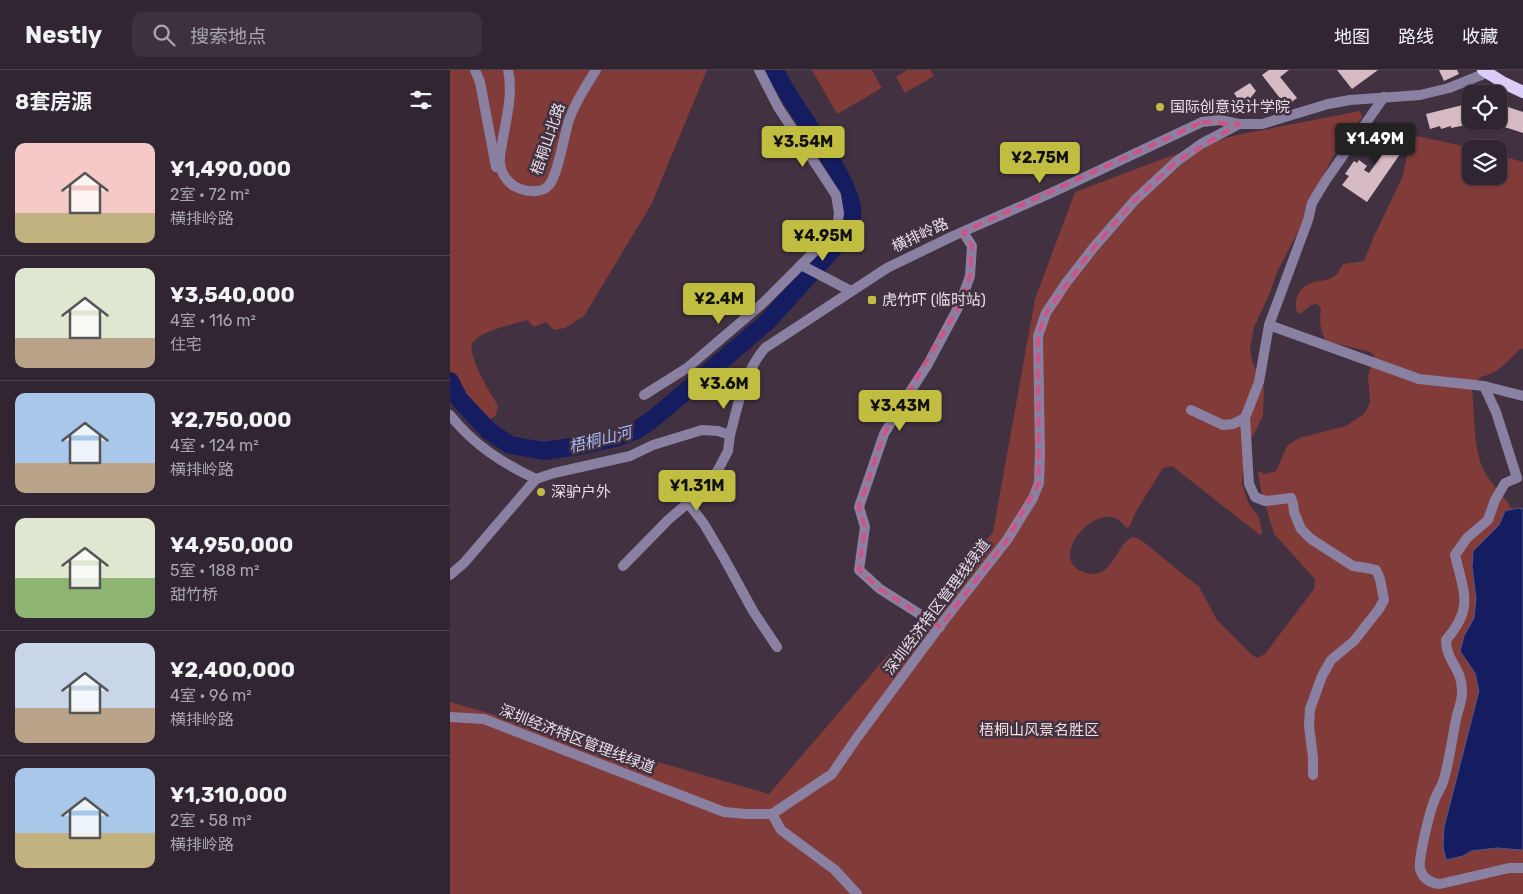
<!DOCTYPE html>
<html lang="zh">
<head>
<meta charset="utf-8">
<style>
  :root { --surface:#312531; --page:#3d313d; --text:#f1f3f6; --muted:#a8a5ab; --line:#4c424d; --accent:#c1bd40 }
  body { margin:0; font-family:Rubik,"Noto Sans SC",sans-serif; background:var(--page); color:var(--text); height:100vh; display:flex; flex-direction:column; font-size:19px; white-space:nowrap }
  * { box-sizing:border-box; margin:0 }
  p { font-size:16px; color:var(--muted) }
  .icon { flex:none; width:28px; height:28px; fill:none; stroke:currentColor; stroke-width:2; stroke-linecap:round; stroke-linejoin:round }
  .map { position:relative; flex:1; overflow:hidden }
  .details { display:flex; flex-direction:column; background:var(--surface); width:450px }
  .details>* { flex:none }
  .tools { position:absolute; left:1012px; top:15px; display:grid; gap:10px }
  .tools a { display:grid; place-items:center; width:45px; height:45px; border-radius:10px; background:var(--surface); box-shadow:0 1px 4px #0004,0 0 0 1px var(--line); font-size:25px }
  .price { position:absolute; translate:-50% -42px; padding:0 11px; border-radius:5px; background:var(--accent); color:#111; font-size:16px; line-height:32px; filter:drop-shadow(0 1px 2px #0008) }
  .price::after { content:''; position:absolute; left:50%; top:30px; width:15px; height:11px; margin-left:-8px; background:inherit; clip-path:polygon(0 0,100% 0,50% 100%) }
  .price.selected { background:#222; color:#fff }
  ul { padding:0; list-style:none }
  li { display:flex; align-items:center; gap:15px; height:125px; padding:0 15px }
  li+li { border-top:1px solid var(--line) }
  li span { display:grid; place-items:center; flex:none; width:140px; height:100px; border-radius:10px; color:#555 }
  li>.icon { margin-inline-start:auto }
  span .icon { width:60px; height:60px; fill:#fffc; stroke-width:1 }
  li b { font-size:21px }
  h2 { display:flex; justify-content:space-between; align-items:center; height:60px; padding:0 15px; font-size:21px }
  header { display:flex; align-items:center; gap:30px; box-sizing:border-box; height:70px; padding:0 25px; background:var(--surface); border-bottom:1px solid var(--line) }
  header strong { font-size:24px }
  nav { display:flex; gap:28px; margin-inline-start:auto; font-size:18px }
  .search { width:350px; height:45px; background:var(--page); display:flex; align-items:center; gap:12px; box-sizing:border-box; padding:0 18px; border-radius:10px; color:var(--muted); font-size:19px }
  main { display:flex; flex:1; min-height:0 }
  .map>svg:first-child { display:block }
  .green { fill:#813b39 }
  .water { fill:#151d60; stroke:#555889 }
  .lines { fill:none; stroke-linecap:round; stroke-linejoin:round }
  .river { stroke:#151d60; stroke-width:18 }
  .building { fill:#d7bbc4 }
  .minor { stroke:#8a80a2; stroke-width:10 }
  .major { stroke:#dacdf8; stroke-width:12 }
  .marked { fill:none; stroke:#ce5486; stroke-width:4; stroke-dasharray:10 6; stroke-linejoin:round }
  .poi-dot { fill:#c1bd40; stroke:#413141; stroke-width:2 }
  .labels { text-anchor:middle; stroke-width:5; stroke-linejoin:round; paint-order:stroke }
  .poi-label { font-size:15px; fill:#eae0e9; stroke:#413141; text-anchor:start }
  .street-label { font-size:15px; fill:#eae0e9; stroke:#413141 }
  .park-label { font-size:15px; fill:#f8dddb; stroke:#413141 }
  .water-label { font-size:16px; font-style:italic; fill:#a8bbf8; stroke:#413141 }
</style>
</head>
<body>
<header>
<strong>Nestly</strong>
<div class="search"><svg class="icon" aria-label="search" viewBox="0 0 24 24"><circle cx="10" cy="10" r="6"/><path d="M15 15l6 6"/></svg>搜索地点</div>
<nav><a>地图</a><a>路线</a><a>收藏</a></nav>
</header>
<main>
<section class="details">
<h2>8套房源<svg class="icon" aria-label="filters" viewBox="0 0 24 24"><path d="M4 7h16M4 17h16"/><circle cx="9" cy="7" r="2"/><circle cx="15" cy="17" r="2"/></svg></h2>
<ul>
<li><span style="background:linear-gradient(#f6c9c9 70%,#c2b280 0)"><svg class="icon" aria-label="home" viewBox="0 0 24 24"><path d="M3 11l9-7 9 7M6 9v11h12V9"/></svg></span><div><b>¥1,490,000</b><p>2室 · 72 m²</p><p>横排岭路</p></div></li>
<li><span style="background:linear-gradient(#dfe7d0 70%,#b9a48a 0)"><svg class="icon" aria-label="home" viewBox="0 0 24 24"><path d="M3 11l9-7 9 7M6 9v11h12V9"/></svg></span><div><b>¥3,540,000</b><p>4室 · 116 m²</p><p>住宅</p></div></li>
<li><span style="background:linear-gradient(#a9c7e8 70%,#b9a48a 0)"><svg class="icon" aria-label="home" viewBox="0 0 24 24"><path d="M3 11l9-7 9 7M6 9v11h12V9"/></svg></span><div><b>¥2,750,000</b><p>4室 · 124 m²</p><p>横排岭路</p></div></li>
<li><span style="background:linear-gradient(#dfe7d0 60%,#8fb573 0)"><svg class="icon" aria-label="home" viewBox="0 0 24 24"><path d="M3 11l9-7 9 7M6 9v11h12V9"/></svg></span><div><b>¥4,950,000</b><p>5室 · 188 m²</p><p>甜竹桥</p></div></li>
<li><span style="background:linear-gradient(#c9d6e8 65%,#b9a48a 0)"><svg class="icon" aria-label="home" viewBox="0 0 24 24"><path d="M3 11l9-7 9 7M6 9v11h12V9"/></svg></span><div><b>¥2,400,000</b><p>4室 · 96 m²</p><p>横排岭路</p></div></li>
<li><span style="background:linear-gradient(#a9c7e8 65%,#c2b280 0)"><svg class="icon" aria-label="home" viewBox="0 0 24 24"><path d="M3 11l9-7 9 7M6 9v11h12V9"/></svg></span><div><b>¥1,310,000</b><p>2室 · 58 m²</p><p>横排岭路</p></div></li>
</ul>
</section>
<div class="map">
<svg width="1073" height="824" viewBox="0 0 1073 824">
  <rect width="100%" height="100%" fill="#413141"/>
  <!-- green -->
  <g class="green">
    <path d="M 0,0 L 257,0 L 201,135 L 134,246 L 115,258 L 104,260 L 96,252 L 84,257 L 77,250 C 62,255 33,260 23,272 C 15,282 41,325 48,335 L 46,345 L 38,351 C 21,347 6,318 0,303 Z"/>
    <path d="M 362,0 L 422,0 L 432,18 L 387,44 Z"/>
    <path d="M 457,0 L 480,0 L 484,6 L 455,23 L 446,7 Z"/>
    <path d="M 910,41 L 912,47 L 883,87 L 855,140 L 851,156 L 827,202 L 819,225 L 804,257 L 800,279 L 802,291 L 814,318 L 813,346 L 794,383 L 792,414 L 799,434 L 809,447 L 812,462 L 810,465 L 722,396 L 713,398 L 685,443 L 680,456 L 676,458 C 673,454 670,450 665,448 C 640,438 598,490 634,502 C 639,504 643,505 649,503 C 665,497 668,473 683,467 L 691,470 L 749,517 L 767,550 L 801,584 L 807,588 L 815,584 L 864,519 L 865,509 L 824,464 L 810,416 L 808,401 L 815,404 L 826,401 L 837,376 L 849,368 L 896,356 L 914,344 L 920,333 L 918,306 L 924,285 L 920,282 L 876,271 C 870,261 869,250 871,238 L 867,234 L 861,235 L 850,244 L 847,242 C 844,232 847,220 857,215 C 866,209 878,213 887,204 C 889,201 891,197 893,194 L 914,191 L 924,166 L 952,108 L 959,77 L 967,66 L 1027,79 L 1021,79 L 1021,106 L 1049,106 L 1049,85 L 1073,92 L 1073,279 L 1070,279 C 1058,291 1048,304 1030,307 L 1022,320 C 1025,345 1023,371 1031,394 C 1037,411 1053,424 1062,439 L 1055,441 L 1049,455 L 1023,481 L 1022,497 L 1026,528 L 1024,548 L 1014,566 L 1010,581 L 1025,603 L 1029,621 L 994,757 L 1013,786 C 1029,775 1053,779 1072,780 L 1073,778 L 1073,824 L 0,824 L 0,632 L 319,724 L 543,462 L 585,229 L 625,122 L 718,87 L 782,66 Z"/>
  </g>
  <!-- water -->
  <path class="water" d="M 1068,438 L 1073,439 L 1073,778 L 1072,780 L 1047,778 L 1021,781 L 1013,786 L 996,790 L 993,777 L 994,757 L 1029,621 L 1025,603 L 1010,581 L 1014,566 L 1024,548 L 1026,528 L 1022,497 L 1023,481 L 1049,455 L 1055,441 Z"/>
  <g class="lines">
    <!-- river -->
    <path class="river" d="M 0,311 L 9,329 L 39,361 L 60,375 L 94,381 L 128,376 L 165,368 L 187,360 L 203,349 L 317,252 L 390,171 C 395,164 401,157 402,148 C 408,114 339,35 325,0"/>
  </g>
  <!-- building -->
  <g class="building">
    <path d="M 819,0 L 839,0 L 830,7 L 847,28 L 836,36 L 812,5 Z"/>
    <path d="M 887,0 L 928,0 L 902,19 Z"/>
    <path d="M 989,0 L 1007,0 L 1009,4 L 994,11 Z"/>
    <path d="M 800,13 L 806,21 L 793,37 L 784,23 Z"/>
    <path d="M 1021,33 L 1021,51 L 1027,51 L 1028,56 L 1017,58 L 1016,55 L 1001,58 L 1001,56 L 991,59 L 990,56 L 980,59 L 976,44 Z"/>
    <path d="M 1049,34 L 1073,42 L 1073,63 L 1039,52 L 1049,51 Z"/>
    <path d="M 930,58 L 940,65 L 937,70 L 940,73 L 947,63 L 959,71 L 917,132 L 892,115 L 899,106 L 895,104 L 904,91 L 907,93 L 909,90 L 917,96 L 914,100 L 919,103 L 935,81 L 930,78 L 925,84 L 916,78 L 919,75 L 916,73 L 925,60 L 927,62 Z"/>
  </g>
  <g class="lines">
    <!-- minor -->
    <g class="minor">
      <path d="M 25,0 L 30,12 L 46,97"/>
      <path d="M 58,0 C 63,22 57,46 53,68 C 52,76 49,85 50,94 C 51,102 56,111 64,116 C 73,121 91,125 99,115 C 108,105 114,65 119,50 C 125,32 136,16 146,0"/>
      <path d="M 351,195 L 401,221"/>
      <path d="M 819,255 L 969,309 L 1034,316 L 1073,326"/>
      <path d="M 1034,316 L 1046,342 L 1067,408 L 1055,413 L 1045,430 L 1038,450 L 1017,468 L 1005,485 C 1014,523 1024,538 996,570 C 996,592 1013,598 1012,623 C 1012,630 1009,638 1007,645 C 1002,667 1000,690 993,712 C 991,718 987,723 985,729 C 980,740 968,789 970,799 C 973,809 980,813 990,814 L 1059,798 L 1073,798"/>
      <path d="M 194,325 L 237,298 L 313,233 L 371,175 L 383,161 L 388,152 L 389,143 L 386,125 L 328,37 L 309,0"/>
      <path d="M 741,340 L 773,355 L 783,354 L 795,348"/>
      <path d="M 0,345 C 24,375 52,393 86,409 L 104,403 L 180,386 L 203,375 L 252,360 L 268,361 L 280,365 C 288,335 294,302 315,278 L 437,198 L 503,166 L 601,123 L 752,52 L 770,50 L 789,54 L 812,54 L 878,34 L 900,30 L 970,25 L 999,18 L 1036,3"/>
      <path d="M 238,433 L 254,454 L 274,488 L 303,541 L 327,577"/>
      <path d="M 173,496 L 218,450 L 253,420 L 268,400 L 278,381 L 280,365"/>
      <path d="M 0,505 L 14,493 L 86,409"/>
      <path d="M 490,557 L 430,519 L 409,500 L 415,457 L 409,437 L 434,364 L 454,331 L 478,294 L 510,234 L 520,206 L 522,176 L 513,162"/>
      <path d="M 0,647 L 34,649 L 274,742 L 296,744 L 322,744 L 382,704 L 406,669 L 492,553 L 557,470 L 583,428 L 589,413 L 590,383 L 588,266 L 596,243 L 616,213 L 644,177 L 685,130 L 727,91 L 751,74 L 789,54"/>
      <path d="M 863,705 L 863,688 L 859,656 L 860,639 L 872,606 L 881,590 L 904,571 L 929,539 L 934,530 L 930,509 L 926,500 L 917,498 L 903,496 L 861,469 L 851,459 L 844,442 L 843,433 L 841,428 L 815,431 L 805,427 L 799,414 L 795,348 L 809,312 L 819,255 L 858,150 L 862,133 L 876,110 L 934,27"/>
      <path d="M 322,744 L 331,760 L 385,800 L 407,824"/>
    </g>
    <!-- major -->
    <path class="major" d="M 1033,0 L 1054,13 L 1073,22"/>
  </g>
  <!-- marked area -->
  <path class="marked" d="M 752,52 L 789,54 L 727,91 L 685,130 L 644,177 L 596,243 L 588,266 L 589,413 L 557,470 L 490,557 L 430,519 L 409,500 L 415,457 L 409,437 L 434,364 L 510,234 L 520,206 L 522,176 L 513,162 Z"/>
  <!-- markers -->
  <g class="poi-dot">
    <circle cx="710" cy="37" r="5"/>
    <rect x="417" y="225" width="10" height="10" rx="2.5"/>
    <circle cx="91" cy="422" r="5"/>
  </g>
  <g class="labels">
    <!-- poi labels -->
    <g class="poi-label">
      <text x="720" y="42">国际创意设计学院</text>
      <text x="432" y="235">虎竹吓 (临时站)</text>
      <text x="101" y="427">深驴户外</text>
    </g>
    <!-- street labels -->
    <g class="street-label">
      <text transform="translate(98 69) rotate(-71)" y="5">梧桐山北路</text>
      <text transform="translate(470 165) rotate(-25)" y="5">横排岭路</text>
      <text transform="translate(487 537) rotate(-53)" y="5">深圳经济特区管理线绿道</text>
      <text transform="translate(127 669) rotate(21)" y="5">深圳经济特区管理线绿道</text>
    </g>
    <!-- park labels -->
    <g class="park-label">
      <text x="589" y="665">梧桐山风景名胜区</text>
    </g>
    <!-- water labels -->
    <g class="water-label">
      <text transform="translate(150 369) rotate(-14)" y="6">梧桐山河</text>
    </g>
  </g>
</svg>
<div class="tools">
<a><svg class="icon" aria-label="locate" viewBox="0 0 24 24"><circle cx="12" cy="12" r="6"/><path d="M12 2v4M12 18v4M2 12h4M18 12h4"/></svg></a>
<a><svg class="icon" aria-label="layers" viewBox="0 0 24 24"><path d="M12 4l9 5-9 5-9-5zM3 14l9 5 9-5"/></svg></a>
</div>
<b class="price selected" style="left:925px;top:95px">¥1.49M</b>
<b class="price" style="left:353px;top:98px">¥3.54M</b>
<b class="price" style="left:590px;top:114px">¥2.75M</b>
<b class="price" style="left:373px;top:192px">¥4.95M</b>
<b class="price" style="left:269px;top:255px">¥2.4M</b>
<b class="price" style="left:274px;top:340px">¥3.6M</b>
<b class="price" style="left:450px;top:362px">¥3.43M</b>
<b class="price" style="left:247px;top:442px">¥1.31M</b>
</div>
</main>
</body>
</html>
